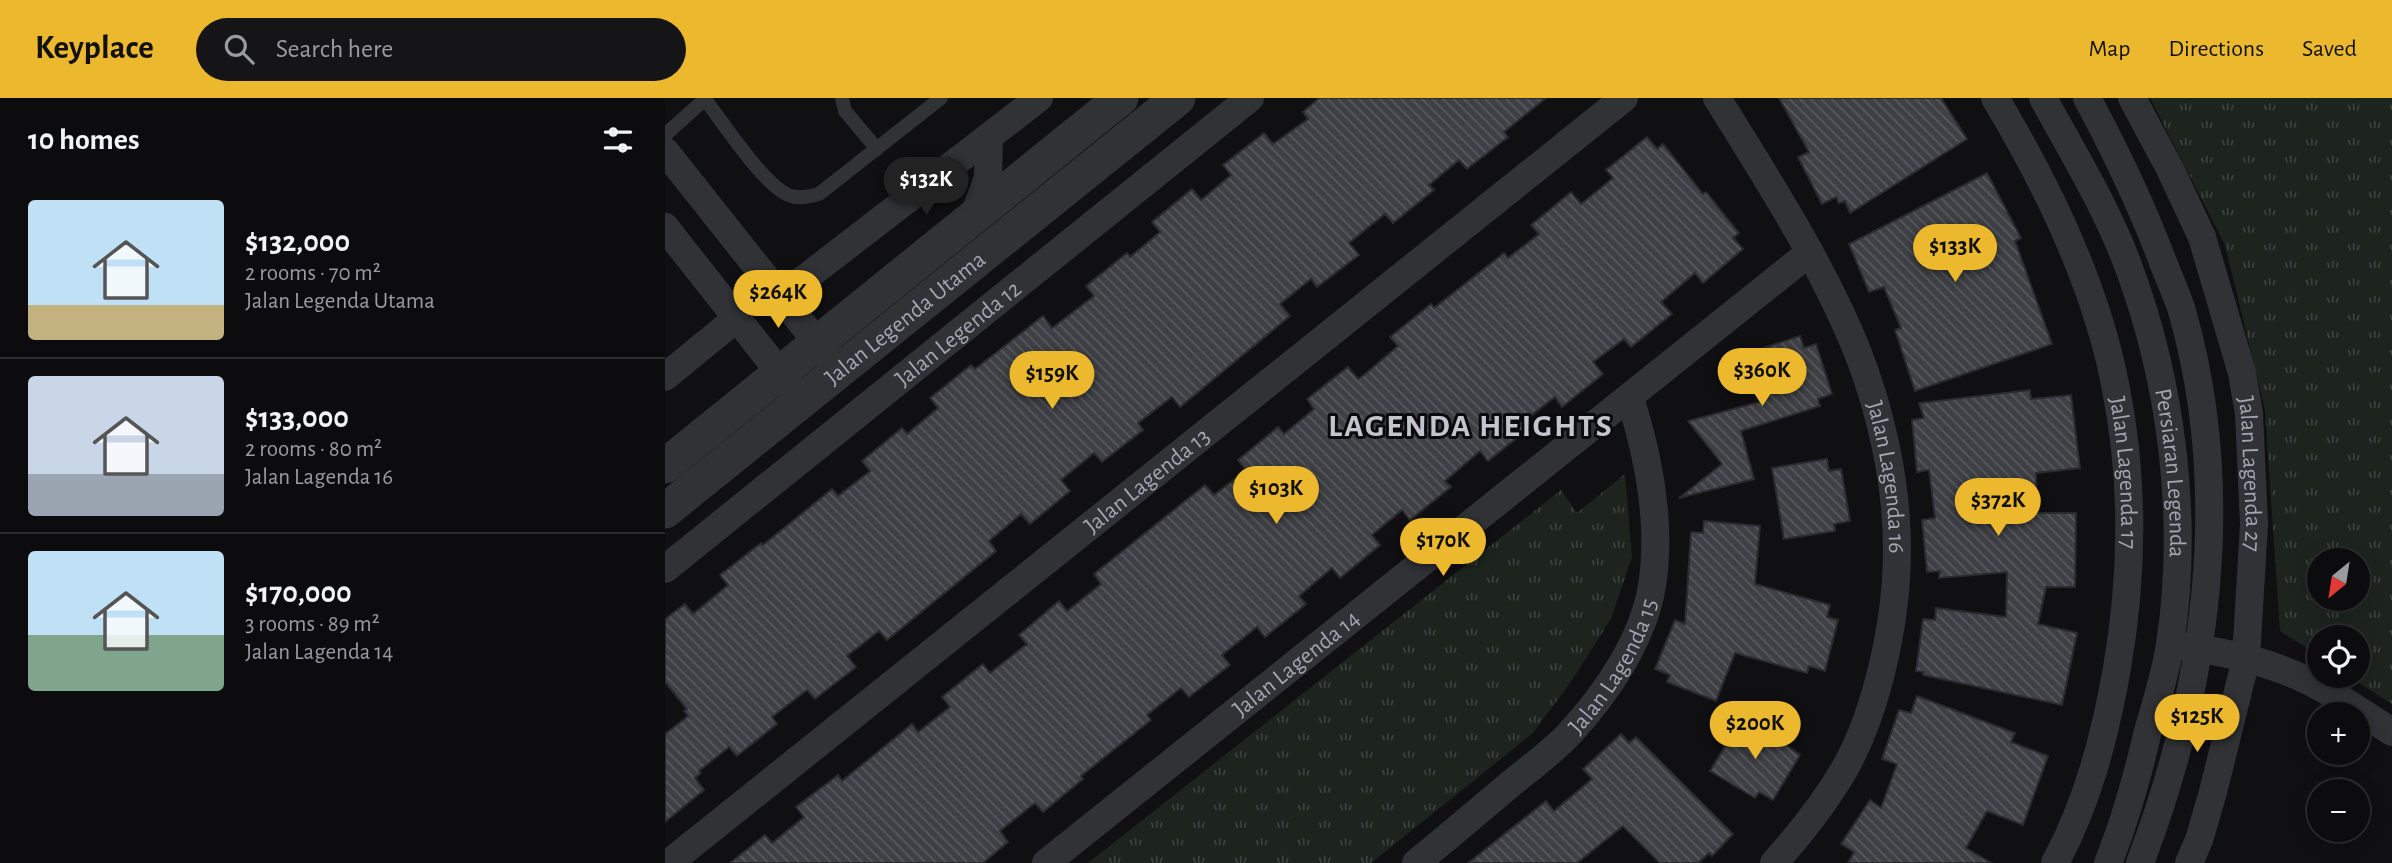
<!DOCTYPE html>
<html lang="en">
<head>
<meta charset="utf-8">
<style>
  :root { --surface:#0c0c0e; --page:#151517; --text:#f1f3f6; --muted:#9a9b9e; --line:#2c2c2e; --accent:#ecb82e }
  body { margin:0; font-family:"Alegreya Sans",sans-serif; background:var(--page); color:var(--text); height:100vh; display:flex; flex-direction:column; font-size:26px; white-space:nowrap }
  * { box-sizing:border-box; margin:0 }
  p { font-size:23px; color:var(--muted) }
  .icon { flex:none; width:38px; height:38px; fill:none; stroke:currentColor; stroke-width:2; stroke-linecap:round; stroke-linejoin:round }
  .map { position:relative; flex:1; overflow:hidden }
  .sheet { display:flex; flex-direction:column; background:var(--surface); width:665px }
  .sheet>* { flex:none }
  .needle { width:46px; rotate:210deg }
  .fabs { position:absolute; left:1642px; top:450px; display:grid; gap:14px }
  .fabs a { display:grid; place-items:center; width:63px; height:63px; border-radius:50%; background:var(--surface); box-shadow:0 4px 18px #0003,0 0 0 2px var(--line); font-size:35px }
  .price { position:absolute; translate:-50% -60px; padding:0 16px; border-radius:24px; background:var(--accent); color:#111; font-size:23px; line-height:46px; filter:drop-shadow(0 2px 4px #0008) }
  .price::after { content:''; position:absolute; left:50%; top:42px; width:21px; height:16px; margin-left:-10px; background:inherit; clip-path:polygon(0 0,100% 0,50% 100%) }
  .price.active { background:#222; color:#fff }
  ul { padding:0; list-style:none }
  li { display:flex; align-items:center; gap:21px; height:175px; padding:0 28px }
  li+li { border-top:2px solid var(--line) }
  li span { display:grid; place-items:center; flex:none; width:196px; height:140px; border-radius:7px; color:#555 }
  li>.icon { margin-inline-start:auto }
  span .icon { width:84px; height:84px; fill:#fffc; stroke-width:1 }
  li b { font-size:30px }
  h2 { display:flex; justify-content:space-between; align-items:center; height:84px; padding:0 28px; font-size:30px }
  header { display:flex; align-items:center; gap:42px; box-sizing:border-box; height:98px; padding:0 35px; background:var(--accent); color:#111 }
  header strong { font-size:33px }
  nav { display:flex; gap:38px; margin-inline-start:auto; font-size:24px }
  .search { width:490px; height:63px; background:var(--page); display:flex; align-items:center; gap:18px; box-sizing:border-box; padding:0 24px; border-radius:38px; color:var(--muted); font-size:26px }
  main { display:flex; flex:1; min-height:0 }
  .map>svg:first-child { display:block }
  .park { fill:url(#park-tufts); fill-rule:evenodd }
  .building { fill:url(#building-back-hatch); stroke:#2b2a2e; stroke-width:2 }
  .lines { fill:none; stroke-linecap:round; stroke-linejoin:round }
  .service { stroke:#313236; stroke-width:14 }
  .minor { stroke:#313236; stroke-width:28 }
  .tertiary { stroke:#313236; stroke-width:35 }
  .labels { text-anchor:middle; stroke-width:6; stroke-linejoin:round; paint-order:stroke }
  .street-label { font-size:24px; fill:#a2a6b2; stroke:#0b0b0d }
  .district-label { font-size:32px; font-weight:bold; letter-spacing:2px; fill:#c3c5ce; stroke:#0b0b0d }
</style>
</head>
<body>
<header>
<strong>Keyplace</strong>
<div class="search"><svg class="icon" aria-label="search" viewBox="0 0 24 24"><circle cx="10" cy="10" r="6"/><path d="M15 15l6 6"/></svg>Search here</div>
<nav><a>Map</a><a>Directions</a><a>Saved</a></nav>
</header>
<main>
<section class="sheet">
<h2>10 homes<svg class="icon" aria-label="filters" viewBox="0 0 24 24"><path d="M4 7h16M4 17h16"/><circle cx="9" cy="7" r="2"/><circle cx="15" cy="17" r="2"/></svg></h2>
<ul>
<li><span style="background:linear-gradient(#bfe0f5 75%,#c2b280 0)"><svg class="icon" aria-label="home" viewBox="0 0 24 24"><path d="M3 11l9-7 9 7M6 9v11h12V9"/></svg></span><div><b>$132,000</b><p>2 rooms · 70 m²</p><p>Jalan Legenda Utama</p></div></li>
<li><span style="background:linear-gradient(#c9d6e8 70%,#9aa5b1 0)"><svg class="icon" aria-label="home" viewBox="0 0 24 24"><path d="M3 11l9-7 9 7M6 9v11h12V9"/></svg></span><div><b>$133,000</b><p>2 rooms · 80 m²</p><p>Jalan Lagenda 16</p></div></li>
<li><span style="background:linear-gradient(#bfe0f5 60%,#7fa58c 0)"><svg class="icon" aria-label="home" viewBox="0 0 24 24"><path d="M3 11l9-7 9 7M6 9v11h12V9"/></svg></span><div><b>$170,000</b><p>3 rooms · 89 m²</p><p>Jalan Lagenda 14</p></div></li>
</ul>
</section>
<div class="map">
<svg width="1727" height="765" viewBox="0 0 1727 765">
  <defs>
    <pattern id="park-tufts" width="24" height="20" patternUnits="userSpaceOnUse" patternTransform="scale(1.75)"><rect width="24" height="20" fill="#1d241e"/><path d="M3 7l-1-3M5 7V3M7 7l1-3M15 17l-1-3M17 17v-4M19 17l1-3" fill="none" stroke="#3b413c"/></pattern>
    <pattern id="building-back-hatch" width="6" height="6" patternUnits="userSpaceOnUse" patternTransform="scale(1.75)"><rect width="6" height="6" fill="#3f4045"/><path d="M-1 5l2 2M0 0l6 6M5-1l2 2" fill="none" stroke="#58595d"/></pattern>
  </defs>
  <rect width="100%" height="100%" fill="#101012"/>
  <!-- park -->
  <g class="park">
    <path d="M 1485,0 L 1727,0 L 1727,606 L 1683,578 L 1692,578 L 1692,539 L 1654,539 L 1654,558 L 1615,533 L 1600,312 L 1560,147 ZM 1654,462 L 1692,462 L 1692,500 L 1654,500 Z"/>
    <path d="M 960,376 L 967,459 L 946,521 L 905,585 L 868,635 L 706,765 L 423,765 L 896,392 L 912,415 Z"/>
  </g>
  <!-- building -->
  <g class="building">
    <path d="M 654,0 L 881,0 L 839,34 L 843,39 L 802,71 L 794,62 L 764,87 L 769,92 L 728,125 L 720,116 L 684,145 L 694,157 L 652,189 L 646,181 L 615,206 L 625,218 L 515,309 L 507,299 L 473,325 L 478,332 L 437,364 L 429,355 L 396,382 L 405,393 L 365,426 L 356,416 L 324,443 L 331,453 L 222,542 L 214,533 L 182,558 L 191,569 L 150,601 L 142,592 L 107,619 L 112,626 L 72,658 L 64,649 L 34,673 L 36,675 L 30,680 L 39,692 L 0,724 L 0,636 L 23,618 L 19,613 L 22,611 L 0,584 L 0,521 L 20,506 L 28,516 L 63,487 L 55,477 L 96,445 L 98,447 L 167,391 L 173,398 L 205,373 L 197,363 L 237,330 L 242,336 L 273,310 L 265,300 L 306,267 L 310,271 L 378,218 L 387,230 L 429,198 L 421,188 L 462,155 L 465,159 L 495,134 L 487,124 L 527,91 L 536,102 L 566,77 L 558,67 L 599,35 L 608,46 L 643,21 L 638,14 Z"/>
    <path d="M 1114,0 L 1276,0 L 1302,41 L 1185,115 L 1180,103 L 1174,105 L 1171,99 L 1157,106 L 1133,59 L 1144,54 Z"/>
    <path d="M 982,39 L 992,51 L 998,46 L 1038,96 L 1041,94 L 1074,135 L 1068,140 L 1078,151 L 1038,185 L 1030,175 L 996,204 L 1007,216 L 966,249 L 959,241 L 928,264 L 938,276 L 897,309 L 890,299 L 859,323 L 864,330 L 823,363 L 815,353 L 780,383 L 786,389 L 745,422 L 737,412 L 707,437 L 715,447 L 675,480 L 667,470 L 634,498 L 641,506 L 600,539 L 592,529 L 557,557 L 565,567 L 524,599 L 516,590 L 482,617 L 486,622 L 416,678 L 418,681 L 378,714 L 370,705 L 335,733 L 343,744 L 318,765 L 65,765 L 100,737 L 107,745 L 139,719 L 131,709 L 173,677 L 177,683 L 247,626 L 253,634 L 285,609 L 277,599 L 318,566 L 325,575 L 362,546 L 354,537 L 394,503 L 402,513 L 436,486 L 429,476 L 540,387 L 549,397 L 581,372 L 573,362 L 613,329 L 619,336 L 649,311 L 642,301 L 683,269 L 693,281 L 699,277 L 733,248 L 725,239 L 766,206 L 769,210 L 839,155 L 843,160 L 874,136 L 866,127 L 906,94 L 916,106 L 948,80 L 941,72 Z"/>
    <path d="M 1322,75 L 1356,140 L 1350,143 L 1387,246 L 1250,293 L 1230,232 L 1236,230 L 1219,189 L 1204,194 L 1184,146 Z"/>
    <path d="M 1135,238 L 1139,250 L 1151,246 L 1167,296 L 1153,301 L 1155,308 L 1076,333 L 1089,381 L 1014,400 L 1057,366 L 1023,323 L 1098,303 L 1083,255 Z"/>
    <path d="M 1365,292 L 1366,301 L 1406,297 L 1415,370 L 1371,375 L 1371,415 L 1411,415 L 1410,489 L 1381,489 L 1373,526 L 1412,535 L 1397,607 L 1258,577 L 1259,574 L 1251,573 L 1258,521 L 1270,522 L 1271,510 L 1341,519 L 1342,474 L 1274,480 L 1275,473 L 1262,474 L 1257,422 L 1270,420 L 1264,372 L 1252,374 L 1247,322 L 1259,320 L 1254,305 Z"/>
    <path d="M 1162,361 L 1164,373 L 1176,371 L 1185,423 L 1169,426 L 1170,433 L 1119,441 L 1107,370 Z"/>
    <path d="M 1039,423 L 1095,428 L 1090,486 L 1165,507 L 1162,519 L 1173,522 L 1160,573 L 1144,568 L 1142,575 L 1070,555 L 1051,603 L 1002,584 L 1005,577 L 990,571 L 1010,522 L 1020,526 L 1026,434 L 1038,435 Z"/>
    <path d="M 1252,598 L 1350,635 L 1346,644 L 1383,658 L 1358,727 L 1322,713 L 1301,750 L 1326,765 L 1183,765 L 1189,754 L 1176,746 L 1205,702 L 1216,710 L 1232,666 L 1217,661 L 1234,612 L 1246,615 Z"/>
    <path d="M 1079,617 L 1135,657 L 1108,702 L 1094,694 L 1090,700 L 1045,673 Z"/>
    <path d="M 956,636 L 964,645 L 971,639 L 1068,736 L 1047,758 L 1044,755 L 1033,765 L 995,765 L 958,728 L 912,765 L 803,765 L 881,703 L 889,713 L 927,681 L 918,671 Z"/>
  </g>
  <g class="lines">
    <!-- service -->
    <g class="service">
      <path d="M 39,0 C 57,23 101,91 126,98 C 135,101 145,98 154,96 L 276,0"/>
      <path d="M 177,0 L 180,13 L 212,51"/>
      <path d="M 0,37 L 40,1"/>
    </g>
    <!-- minor -->
    <g class="minor">
      <path id="s1" d="M 1052,0 C 1102,81 1155,162 1191,250 C 1216,312 1232,385 1232,452 C 1232,521 1213,612 1179,672 C 1159,706 1135,736 1109,765"/>
      <path id="s2" d="M 1330,0 C 1381,85 1431,188 1450,286 C 1469,379 1468,477 1452,570 C 1440,638 1423,704 1390,765"/>
      <path id="s3" d="M 1378,0 C 1408,55 1442,110 1464,170 C 1507,286 1524,423 1505,546 C 1501,575 1491,605 1483,633 C 1472,680 1461,721 1443,765"/>
      <path d="M 1422,0 C 1451,54 1476,106 1498,164 C 1504,180 1512,197 1517,213 C 1569,396 1542,590 1475,765"/>
      <path id="s4" d="M 1467,0 L 1505,71 L 1537,139 L 1577,275 L 1584,316 L 1589,426 L 1581,561 L 1548,694 L 1534,742 L 1524,765"/>
      <path d="M 0,53 L 166,262"/>
      <path d="M 308,120 L 323,80 L 324,39"/>
      <path d="M 0,129 L 137,303"/>
      <path d="M 117,198 L 374,0"/>
      <path d="M 0,279 L 72,220"/>
      <path id="s5" d="M 0,471 L 585,0"/>
      <path d="M 1515,548 C 1564,554 1615,566 1659,591 C 1682,604 1705,620 1727,634"/>
      <path id="s6" d="M 4,765 L 959,0"/>
      <path id="s7" d="M 381,765 L 1144,155"/>
      <path id="s8" d="M 751,765 C 784,738 816,711 849,683 C 868,668 888,653 905,635 C 941,596 978,542 987,488 C 997,425 984,360 965,300"/>
    </g>
    <!-- tertiary -->
    <g class="tertiary">
      <path d="M 0,368 L 456,0"/>
      <path id="s9" d="M 0,413 L 513,0"/>
    </g>
  </g>
  <g class="labels">
    <!-- street labels -->
    <g class="street-label">
      <text dy="8" stroke="none"><textPath href="#s9" startOffset="308">Jalan Legenda Utama</textPath></text>
      <text dy="8" stroke="none"><textPath href="#s5" startOffset="376">Jalan Legenda 12</textPath></text>
      <text dy="8" stroke="none"><textPath href="#s3" startOffset="401">Persiaran Legenda</textPath></text>
      <text dy="8" stroke="none"><textPath href="#s2" startOffset="401">Jalan Lagenda 17</textPath></text>
      <text dy="8" stroke="none"><textPath href="#s4" startOffset="399">Jalan Lagenda 27</textPath></text>
      <text dy="8" stroke="none"><textPath href="#s1" startOffset="420">Jalan Lagenda 16</textPath></text>
      <text dy="8" stroke="none"><textPath href="#s6" startOffset="612">Jalan Lagenda 13</textPath></text>
      <text dy="8" stroke="none"><textPath href="#s7" startOffset="320">Jalan Lagenda 14</textPath></text>
      <text dy="8" stroke="none"><textPath href="#s8" startOffset="282">Jalan Lagenda 15</textPath></text>
    </g>
    <!-- district labels -->
    <g class="district-label">
      <text x="806" y="338">LAGENDA HEIGHTS</text>
    </g>
  </g>
</svg>
<div class="fabs">
<a><svg class="needle" viewBox="-14 -14 28 28"><path d="M0-13l5 13h-10z" fill="#e53935"/><path d="M0 13l5-13h-10z" fill="#9a9b9e"/></svg></a>
<a><svg class="icon" aria-label="locate" viewBox="0 0 24 24"><circle cx="12" cy="12" r="6"/><path d="M12 2v4M12 18v4M2 12h4M18 12h4"/></svg></a>
<a>+</a>
<a>−</a>
</div>
<b class="price active" style="left:261px;top:119px">$132K</b>
<b class="price" style="left:1290px;top:186px">$133K</b>
<b class="price" style="left:113px;top:232px">$264K</b>
<b class="price" style="left:1097px;top:310px">$360K</b>
<b class="price" style="left:387px;top:313px">$159K</b>
<b class="price" style="left:611px;top:428px">$103K</b>
<b class="price" style="left:1333px;top:440px">$372K</b>
<b class="price" style="left:778px;top:480px">$170K</b>
<b class="price" style="left:1532px;top:656px">$125K</b>
<b class="price" style="left:1090px;top:663px">$200K</b>
</div>
</main>
</body>
</html>
